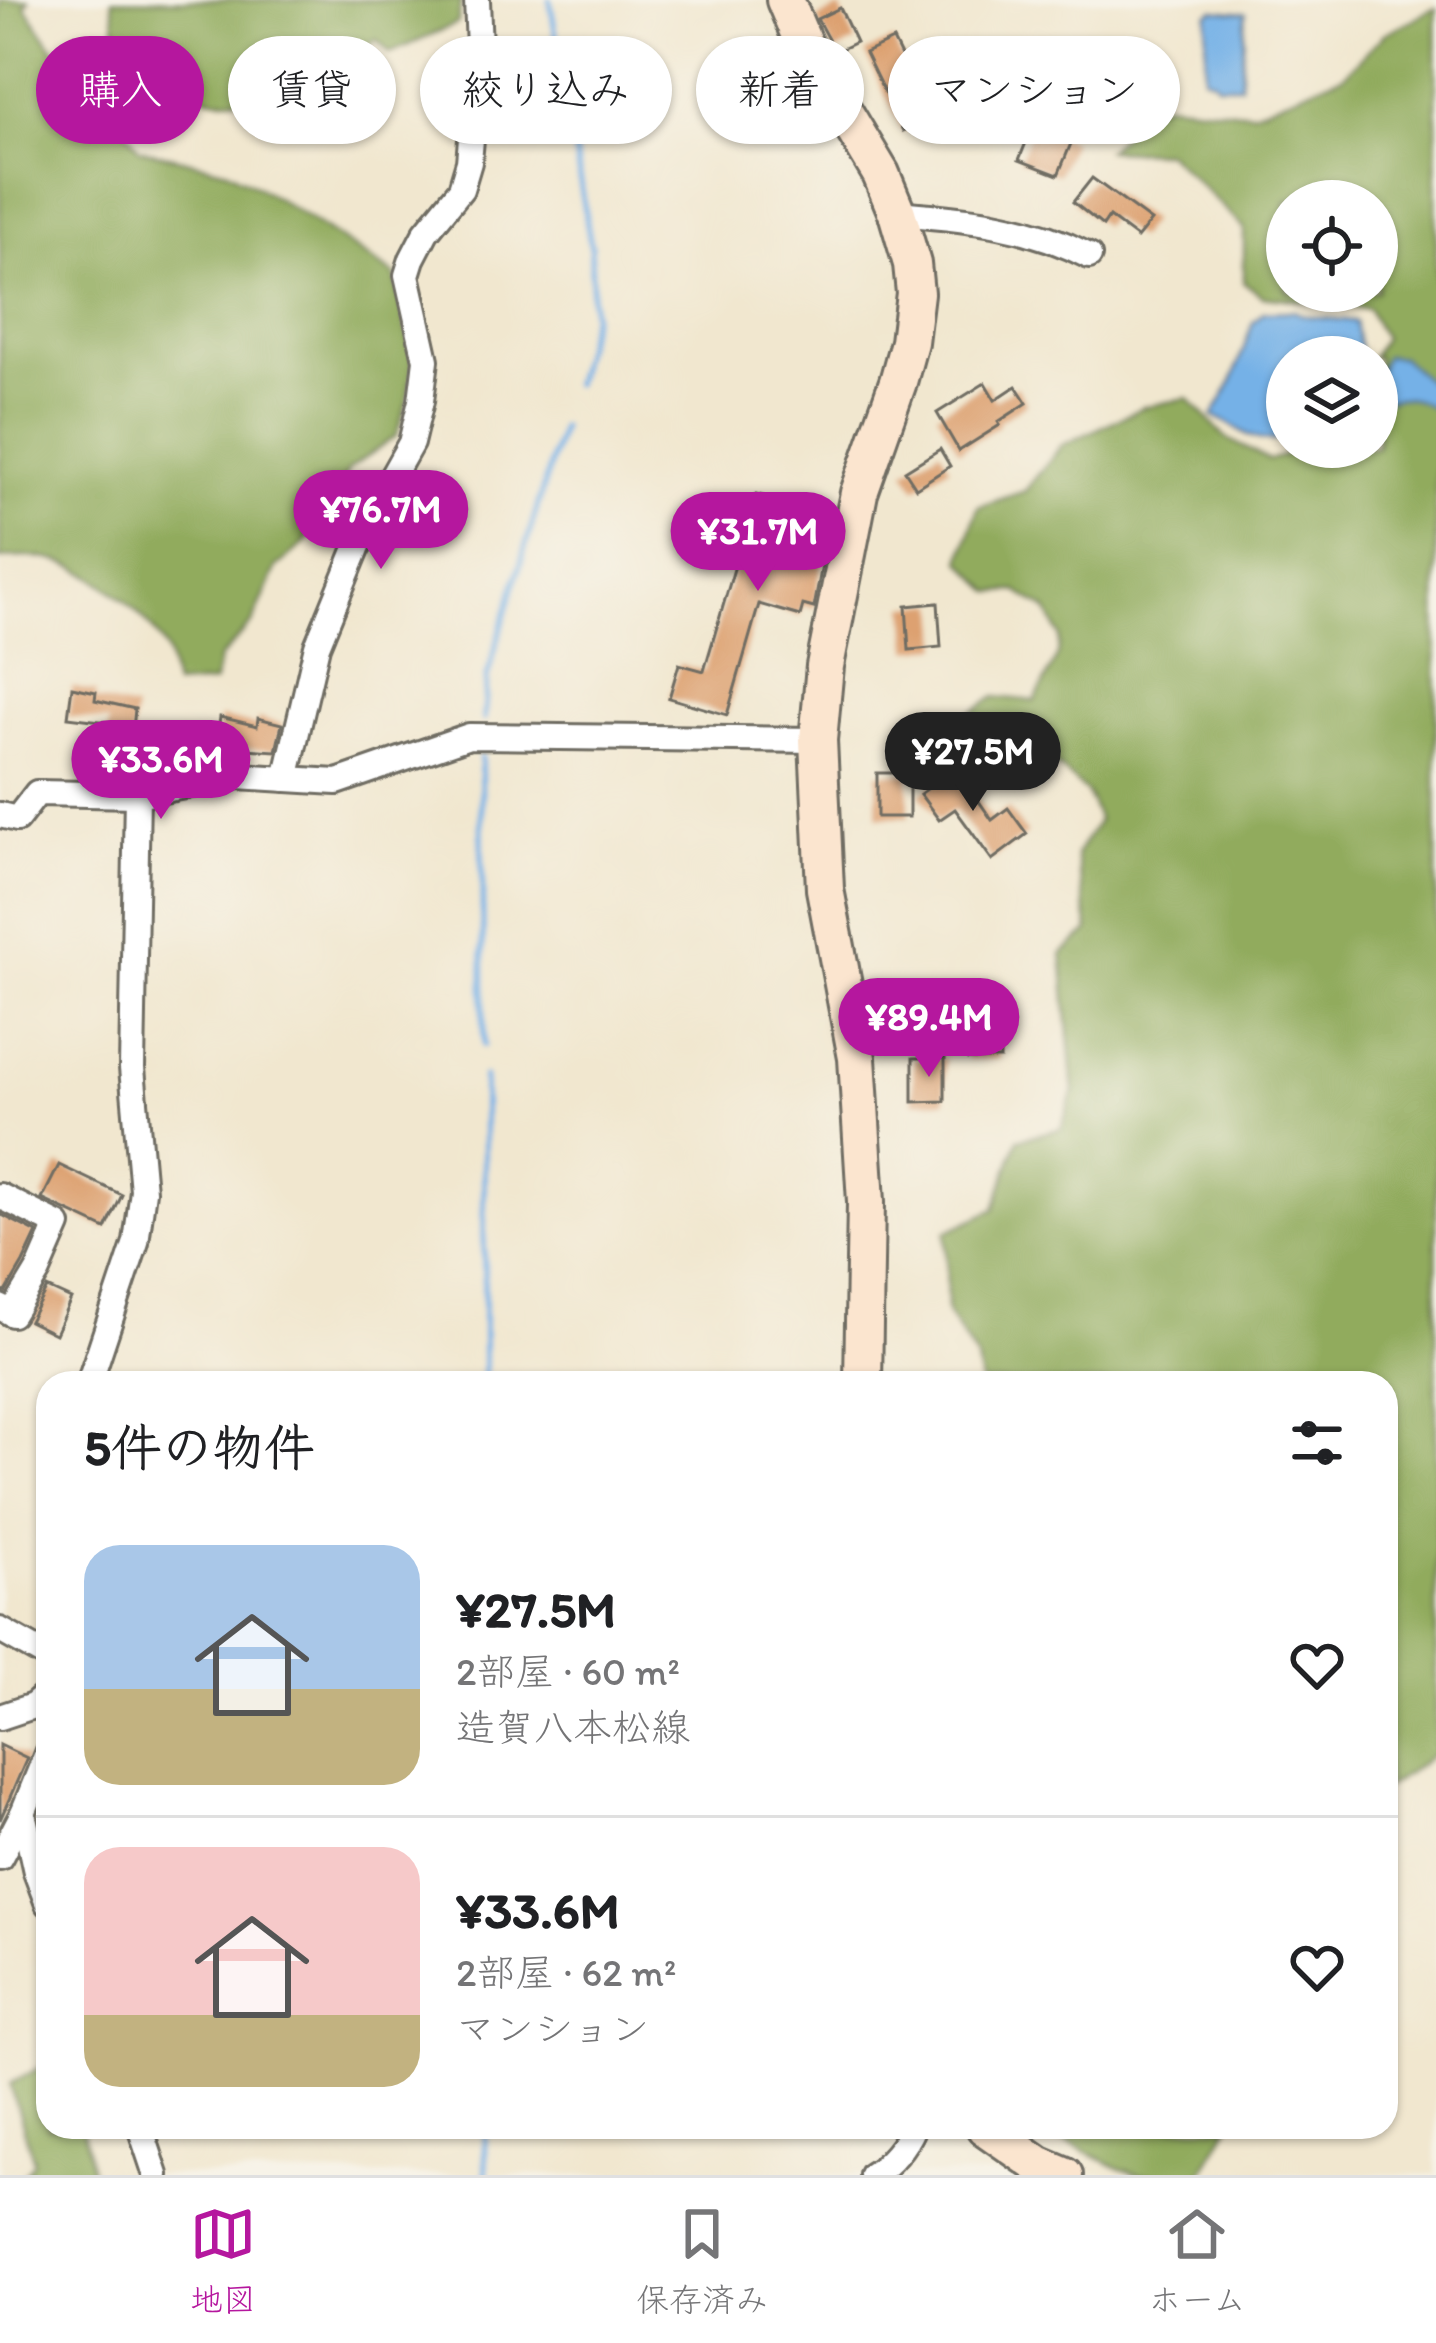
<!DOCTYPE html>
<html lang="ja">
<head>
<meta charset="utf-8">
<style>
  :root { --surface:#fff; --page:#f2f2f2; --text:#202124; --muted:#757577; --line:#e0e0e0; --accent:#b5179e }
  body { margin:0; font-family:Itim,"Klee One",sans-serif; background:var(--page); color:var(--text); height:100vh; display:flex; flex-direction:column; font-size:45px; white-space:nowrap }
  * { box-sizing:border-box; margin:0 }
  p { font-size:39px; color:var(--muted) }
  .icon { flex:none; width:66px; height:66px; fill:none; stroke:currentColor; stroke-width:2; stroke-linecap:round; stroke-linejoin:round }
  .map { position:relative; flex:1; overflow:hidden }
  .panel { position:absolute; left:36px; top:1371px; width:1362px; height:768px; display:flex; flex-direction:column; background:var(--surface); border-radius:36px; box-shadow:0 3px 9px #0004 }
  .panel>* { flex:none }
  .hud { position:absolute; left:36px; top:36px; width:1365px; height:108px; display:flex; gap:24px }
  .tools { position:absolute; left:1266px; top:180px; display:grid; gap:24px }
  .tools a { display:grid; place-items:center; width:132px; height:132px; border-radius:50%; background:var(--surface); box-shadow:0 3px 9px #0004; font-size:60px }
  .price { position:absolute; translate:-50% -102px; padding:0 27px; border-radius:42px; background:var(--accent); color:#fff; font-size:39px; line-height:78px; filter:drop-shadow(0 3px 6px #0008) }
  .price::after { content:''; position:absolute; left:50%; top:72px; width:36px; height:27px; margin-left:-18px; background:inherit; clip-path:polygon(0 0,100% 0,50% 100%) }
  .price.selected { background:#222; color:#fff }
  ul { padding:0; list-style:none }
  li { display:flex; align-items:center; gap:36px; height:300px; padding:0 48px }
  li+li { border-top:3px solid var(--line) }
  li span { display:grid; place-items:center; flex:none; width:336px; height:240px; border-radius:36px; color:#555 }
  li>.icon { margin-inline-start:auto }
  span .icon { width:144px; height:144px; fill:#fffc; stroke-width:1 }
  li b { font-size:51px }
  h2 { display:flex; justify-content:space-between; align-items:center; height:144px; padding:0 48px; font-size:51px }
  .pill { padding:0 42px; border-radius:54px; background:var(--surface); box-shadow:0 3px 9px #0004; font-size:42px; line-height:108px }
  .pill.selected { background:var(--accent); color:#fff }
  .menu { display:flex; justify-content:space-around; align-items:center; height:168px; border-top:3px solid var(--line); background:var(--surface); font-size:33px; color:var(--muted) }
  .menu a { display:grid; justify-items:center; gap:6px }
  .menu .selected { color:var(--accent) }
  .map>svg:first-child { display:block }
  .forest { fill:#91ab5d; stroke:#5e6b44; stroke-width:3; fill-rule:evenodd }
  .water { fill:#75b1e7; stroke:#506e89; stroke-width:3 }
  .lines { fill:none; stroke-linecap:round; stroke-linejoin:round }
  .stream { stroke:#75b1e7; stroke-width:6 }
  .building { fill:#dda171 }
  .street-casing { stroke:#706d64; stroke-width:30 }
  .secondary-casing { stroke:#706d64; stroke-width:42 }
  .street { stroke:#fff; stroke-width:24 }
  .secondary { stroke:#fbe5cf; stroke-width:36 }
</style>
</head>
<body>
<div class="map">
<svg width="1436" height="2175" viewBox="0 0 1436 2175">
  <rect width="100%" height="100%" fill="#f7f3e8"/>
  <filter id="ink" filterUnits="userSpaceOnUse"><feTurbulence type="fractalNoise" baseFrequency=".00833" numOctaves="2"/><feDisplacementMap in="SourceGraphic" scale="24" xChannelSelector="R" yChannelSelector="G"/><feConvolveMatrix kernelMatrix="1 2 1 2 8 2 1 2 1" color-interpolation-filters="sRGB"/></filter>
  <filter id="wash" filterUnits="userSpaceOnUse"><feTurbulence type="fractalNoise" baseFrequency=".004" numOctaves="4" result="noise"/><feDisplacementMap in="SourceGraphic" scale="48" xChannelSelector="R" yChannelSelector="G"/><feGaussianBlur stdDeviation="2.7" result="paint"/><feColorMatrix in="noise" values="0 0 0 0 0 0 0 0 0 0 0 0 0 0 0 0 0 1.4 0 .05"/><feComposite in="paint" operator="in"/></filter>
  <g filter="url(#wash)">
    <rect width="100%" height="100%" fill="#f1e7cf"/>
    <!-- forest -->
    <g class="forest">
      <path d="M 0,0 L 29,0 L 25,6 L 54,49 L 91,74 L 139,149 L 228,170 L 278,199 L 395,275 L 413,361 L 408,400 L 396,436 L 349,469 L 304,544 L 277,567 L 253,622 L 219,659 L 214,683 L 174,686 C 171,675 170,660 165,649 C 149,615 93,571 57,561 C 40,556 17,556 0,559 Z"/>
      <path d="M 112,0 L 461,0 L 458,23 L 390,53 L 376,39 L 336,75 L 296,93 L 257,98 L 218,99 L 154,85 L 118,48 Z"/>
      <path d="M 1436,8 L 1436,1753 L 1386,1788 L 1386,1383 L 981,1383 L 977,1360 L 947,1312 L 946,1232 L 995,1209 L 1018,1139 L 1061,1129 L 1074,1092 L 1062,954 L 1089,931 L 1076,855 L 1098,821 L 1088,794 L 1059,767 L 1025,761 L 971,712 L 995,697 L 1035,701 L 1058,655 L 1060,636 L 1047,610 L 1017,591 L 992,592 L 961,560 L 978,507 L 1025,491 L 1061,446 L 1144,407 L 1188,398 L 1226,438 L 1269,460 L 1313,447 L 1377,447 L 1377,357 L 1372,357 L 1383,338 L 1368,309 L 1262,296 L 1244,282 L 1244,228 L 1166,152 L 1107,150 L 1142,114 L 1164,103 L 1252,112 L 1344,75 L 1384,34 ZM 1287,201 L 1377,201 L 1377,291 L 1287,291 Z"/>
      <path d="M 48,2063 L 48,2127 L 82,2127 L 93,2175 L 24,2175 L 34,2161 L 10,2084 Z"/>
      <path d="M 1037,2127 L 1228,2127 L 1201,2175 L 1141,2175 L 1121,2169 Z"/>
    </g>
    <!-- water -->
    <g class="water">
      <path d="M 1214,10 L 1246,13 L 1240,85 L 1218,85 L 1213,79 L 1204,76 L 1208,14 Z"/>
      <path d="M 1294,311 C 1309,320 1336,317 1355,322 L 1361,357 L 1287,357 L 1287,439 C 1246,445 1248,430 1213,416 L 1232,382 L 1253,322 L 1264,312 Z"/>
      <path d="M 1385,356 L 1401,357 L 1427,380 L 1433,383 L 1436,412 C 1417,395 1401,396 1377,402 L 1377,376 Z"/>
    </g>
    <g class="lines">
      <!-- stream -->
      <g class="stream">
        <path d="M 550,0 L 591,247 L 592,315 L 574,384"/>
        <path d="M 484,719 L 487,677 L 561,427"/>
        <path d="M 481,757 L 484,1045"/>
        <path d="M 484,1077 L 484,1383"/>
        <path d="M 485,2127 L 486,2175"/>
      </g>
    </g>
    <g id="blocks">
      <!-- building -->
      <g class="building">
        <path d="M 840,8 L 856,42 L 835,52 L 817,19 Z"/>
        <path d="M 893,40 L 931,118 L 903,131 L 865,53 Z"/>
        <path d="M 1033,125 L 1072,141 L 1058,175 L 1019,160 Z"/>
        <path d="M 1092,178 L 1151,221 L 1137,238 L 1109,217 L 1103,226 L 1073,202 Z"/>
        <path d="M 985,383 L 995,400 L 1016,386 L 1027,403 L 998,422 L 1000,425 L 959,451 L 937,413 Z"/>
        <path d="M 940,449 L 950,466 L 916,488 L 905,471 Z"/>
        <path d="M 756,494 L 831,516 L 814,608 L 803,605 L 800,616 L 759,604 L 727,715 L 669,698 L 679,664 L 704,671 Z"/>
        <path d="M 938,603 L 941,647 L 909,650 L 906,606 Z"/>
        <path d="M 72,687 L 96,692 L 95,700 L 135,709 L 131,750 L 135,751 L 132,778 L 108,776 L 113,735 L 107,734 L 109,722 L 68,717 Z"/>
        <path d="M 220,717 L 257,726 L 258,718 L 282,724 L 276,751 L 216,747 Z"/>
        <path d="M 956,768 L 992,820 L 1008,808 L 1027,834 L 992,860 L 955,809 L 939,820 L 920,794 Z"/>
        <rect x="877" y="773" width="32" height="44"/>
        <path d="M 967,1015 L 1000,1015 L 1000,1059 L 968,1059 Z"/>
        <path d="M 913,1058 L 945,1058 L 945,1101 L 913,1102 Z"/>
        <path d="M 59,1165 L 122,1195 L 106,1229 L 42,1199 Z"/>
        <path d="M 0,1214 L 37,1233 L 23,1263 L 6,1292 L 0,1291 Z"/>
        <path d="M 47,1288 L 71,1299 L 55,1334 L 29,1321 Z"/>
        <path d="M 0,1745 L 27,1758 L 0,1820 Z"/>
      </g>
    </g>
  </g>
  <g filter="url(#ink)">
    <use href="#blocks" fill-opacity="0" stroke="#706d64" stroke-width="3"/>
    <g class="lines">
      <!-- street casing -->
      <g class="street-casing">
        <g id="street">
          <path d="M 897,213 C 968,219 1025,223 1089,256"/>
          <path d="M 286,779 L 317,646 L 371,514 L 411,443 L 421,401 L 426,360 L 407,275 L 412,259 L 426,232 L 461,189 L 469,162 L 479,48 L 477,0"/>
          <path d="M 0,815 L 17,819 L 37,793 L 137,795 L 238,776 L 337,782 L 469,736 L 818,740"/>
          <path d="M 0,1196 L 58,1225 L 38,1271 L 12,1314 L 0,1307"/>
          <path d="M 89,1383 L 136,1242 L 143,1191 L 132,1068 L 137,795"/>
          <path d="M 0,1630 L 48,1657"/>
          <path d="M 0,1717 L 33,1706 L 48,1693"/>
          <path d="M 23,1813 L 36,1872 L 48,1904"/>
          <path d="M 0,1857 L 23,1813 L 48,1751"/>
          <path d="M 140,2127 L 156,2175"/>
          <path d="M 872,2175 C 889,2165 905,2146 913,2127"/>
        </g>
      </g>
      <!-- secondary casing -->
      <g class="secondary-casing">
        <g id="secondary">
          <path d="M 785,0 L 804,45 L 881,174 L 897,213 L 912,264 L 915,293 L 909,342 L 898,382 L 859,493 L 825,666 L 818,740 L 825,889 L 857,1058 L 866,1202 L 863,1383"/>
          <path d="M 985,2127 L 1038,2164 L 1064,2175"/>
        </g>
      </g>
      <!-- street -->
      <use href="#street" class="street"/>
      <!-- secondary -->
      <use href="#secondary" class="secondary"/>
    </g>
  </g>
</svg>
<div class="tools">
<a><svg class="icon" aria-label="locate" viewBox="0 0 24 24"><circle cx="12" cy="12" r="6"/><path d="M12 2v4M12 18v4M2 12h4M18 12h4"/></svg></a>
<a><svg class="icon" aria-label="layers" viewBox="0 0 24 24"><path d="M12 4l9 5-9 5-9-5zM3 14l9 5 9-5"/></svg></a>
</div>
<b class="price" style="left:381px;top:572px">¥76.7M</b>
<b class="price" style="left:758px;top:594px">¥31.7M</b>
<b class="price selected" style="left:973px;top:814px">¥27.5M</b>
<b class="price" style="left:161px;top:822px">¥33.6M</b>
<b class="price" style="left:929px;top:1080px">¥89.4M</b>
<div class="hud">
<a class="pill selected">購入</a>
<a class="pill">賃貸</a>
<a class="pill">絞り込み</a>
<a class="pill">新着</a>
<a class="pill">マンション</a>
</div>
<section class="panel">
<h2>5件の物件<svg class="icon" aria-label="filters" viewBox="0 0 24 24"><path d="M4 7h16M4 17h16"/><circle cx="9" cy="7" r="2"/><circle cx="15" cy="17" r="2"/></svg></h2>
<ul>
<li><span style="background:linear-gradient(#a9c7e8 60%,#c2b280 0)"><svg class="icon" aria-label="home" viewBox="0 0 24 24"><path d="M3 11l9-7 9 7M6 9v11h12V9"/></svg></span><div><b>¥27.5M</b><p>2部屋 · 60 m²</p><p>造賀八本松線</p></div><svg class="icon" aria-label="heart" viewBox="0 0 24 24"><path d="M12 20l-8-8c-3-5 5-10 8-4 3-6 11-1 8 4z"/></svg></li>
<li><span style="background:linear-gradient(#f6c9c9 70%,#c2b280 0)"><svg class="icon" aria-label="home" viewBox="0 0 24 24"><path d="M3 11l9-7 9 7M6 9v11h12V9"/></svg></span><div><b>¥33.6M</b><p>2部屋 · 62 m²</p><p>マンション</p></div><svg class="icon" aria-label="heart" viewBox="0 0 24 24"><path d="M12 20l-8-8c-3-5 5-10 8-4 3-6 11-1 8 4z"/></svg></li>
</ul>
</section>
</div>
<nav class="menu">
<a class="selected"><svg class="icon" aria-label="map" viewBox="0 0 24 24"><path d="M3 6l6-2 6 2 6-2v14l-6 2-6-2-6 2zM9 4v14M15 6v14"/></svg>地図</a>
<a><svg class="icon" aria-label="saved" viewBox="0 0 24 24"><path d="M7 4h10v16l-5-4-5 4z"/></svg>保存済み</a>
<a><svg class="icon" aria-label="home" viewBox="0 0 24 24"><path d="M3 11l9-7 9 7M6 9v11h12V9"/></svg>ホーム</a>
</nav>
</body>
</html>
